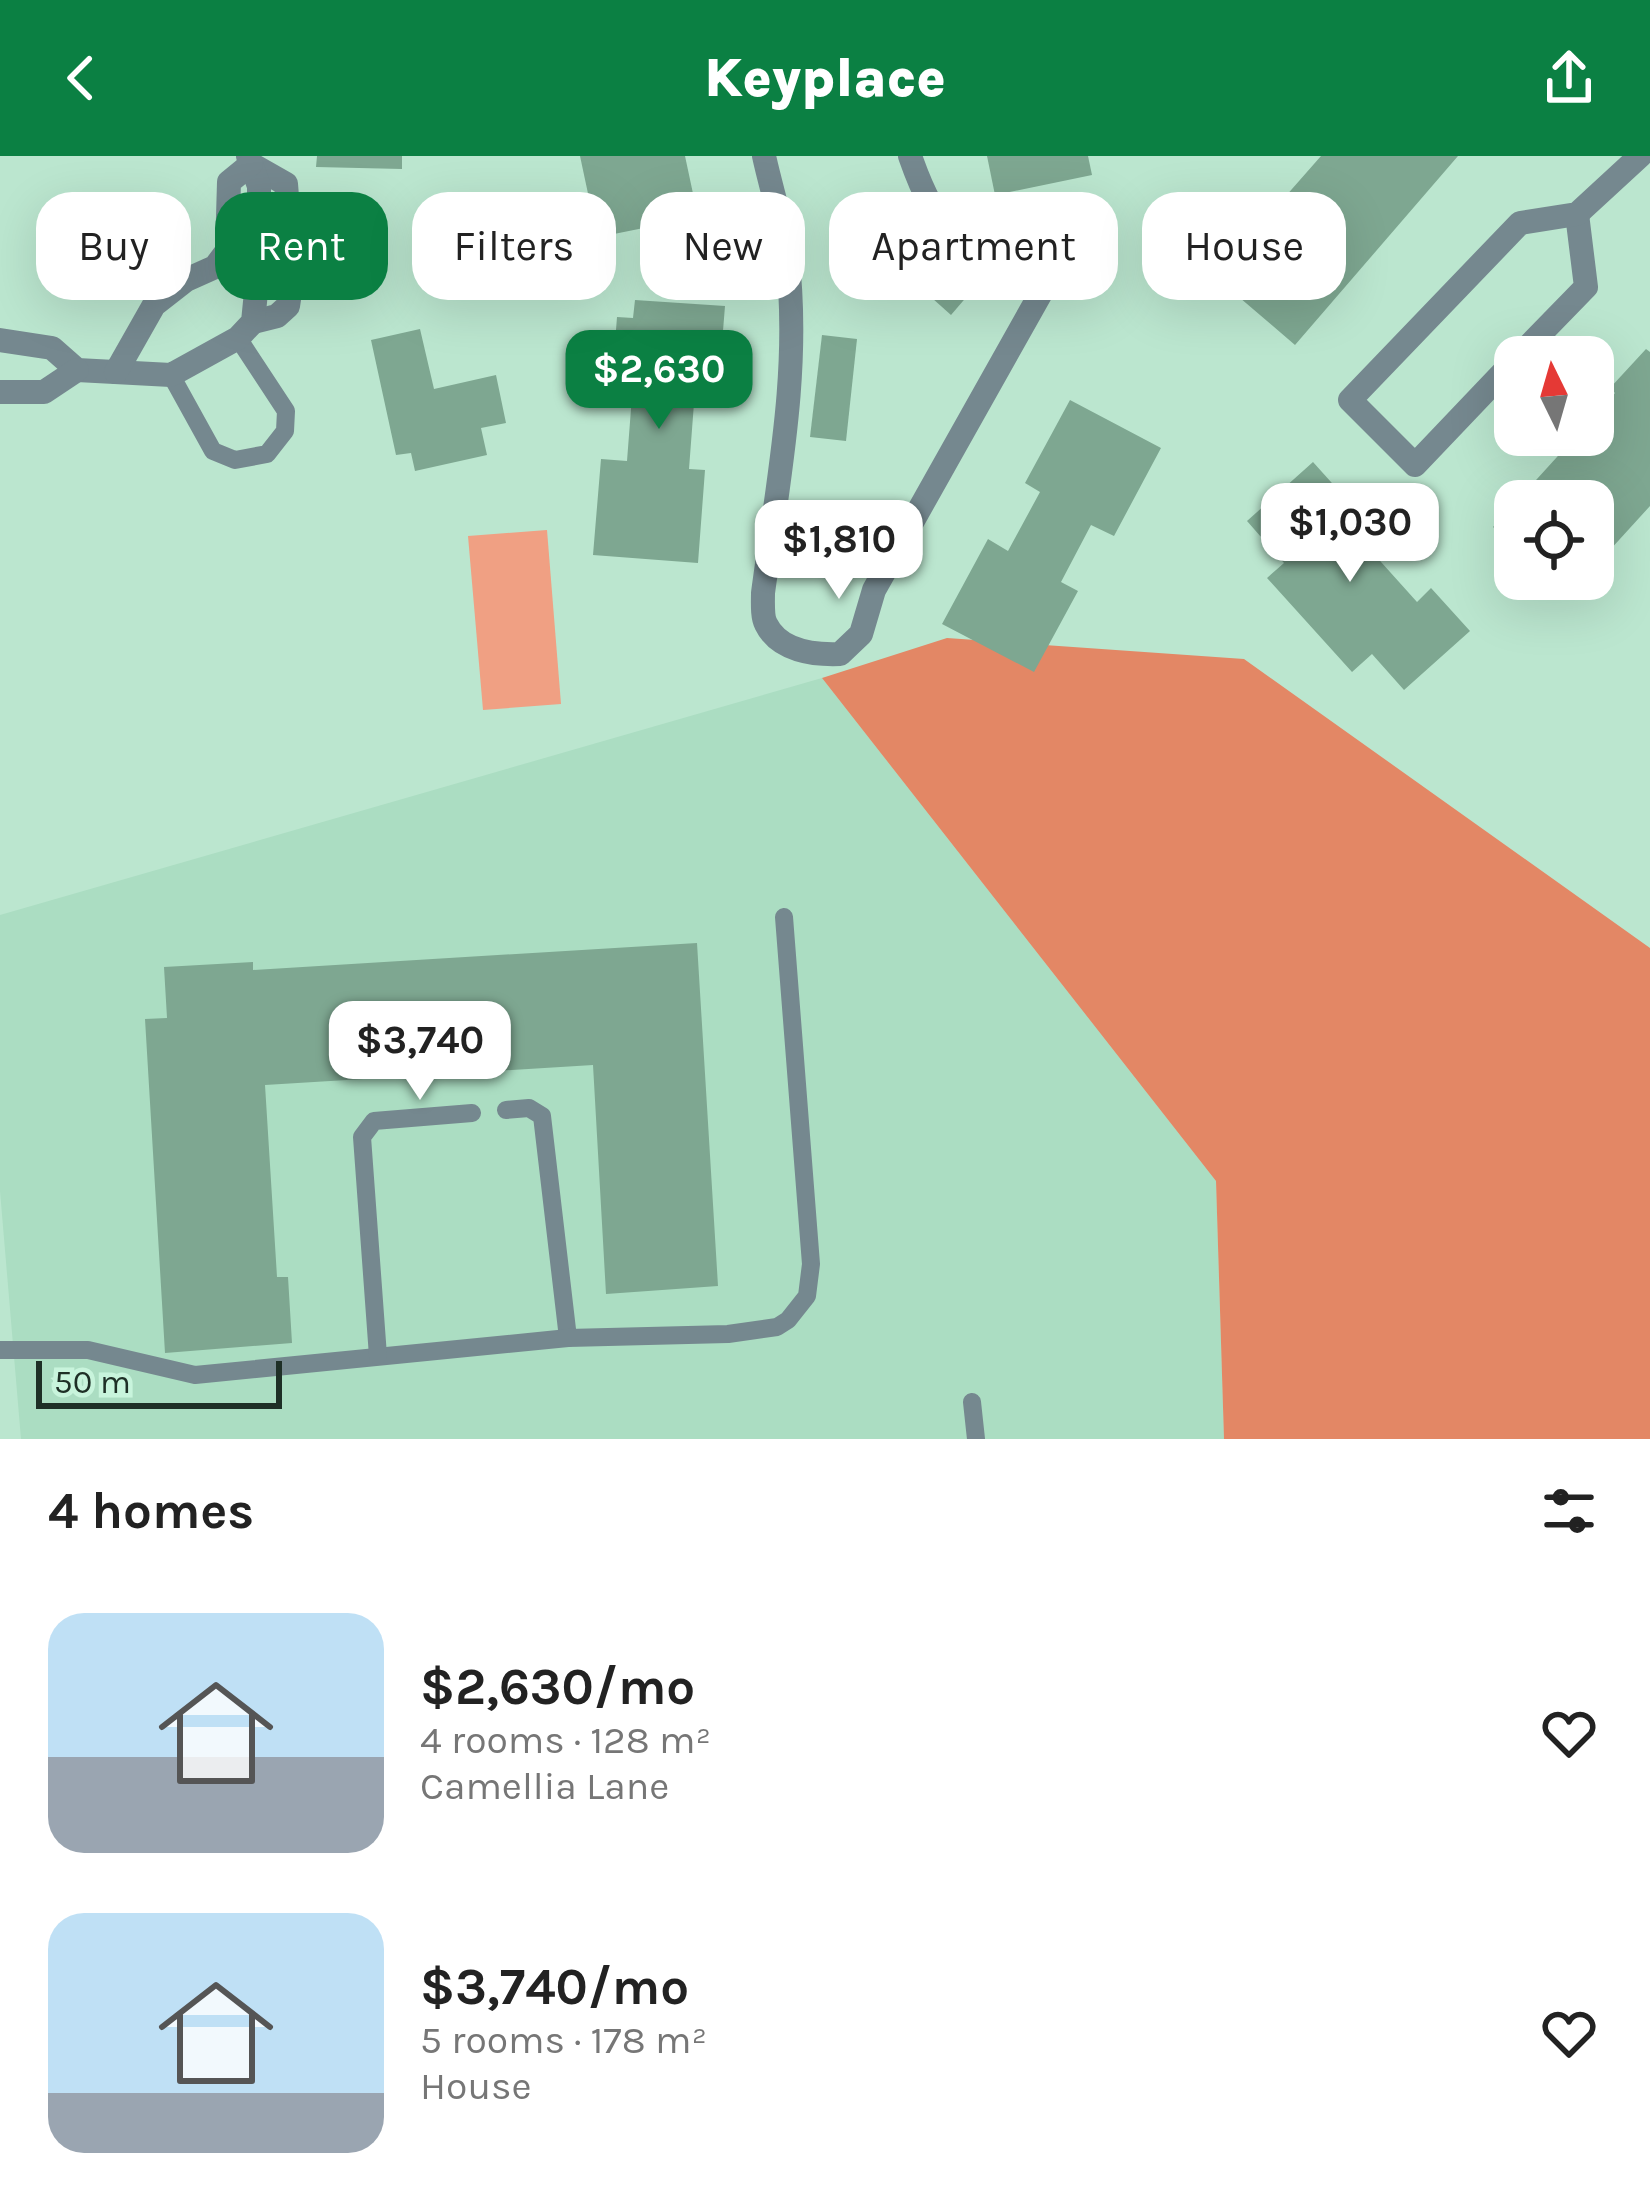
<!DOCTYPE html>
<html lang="en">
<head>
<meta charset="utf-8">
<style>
  :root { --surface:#fff; --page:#f6f6f6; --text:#222; --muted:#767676; --accent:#0b8043 }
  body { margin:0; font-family:Karla,sans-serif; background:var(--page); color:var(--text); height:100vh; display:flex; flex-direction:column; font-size:45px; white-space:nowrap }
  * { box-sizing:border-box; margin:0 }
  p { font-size:39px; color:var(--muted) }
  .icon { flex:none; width:66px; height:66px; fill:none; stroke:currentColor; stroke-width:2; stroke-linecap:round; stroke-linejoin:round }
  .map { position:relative; height:1283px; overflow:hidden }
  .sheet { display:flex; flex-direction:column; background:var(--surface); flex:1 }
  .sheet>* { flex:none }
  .top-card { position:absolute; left:36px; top:36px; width:1578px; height:108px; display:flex; gap:24px }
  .needle { width:78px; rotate:355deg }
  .buttons { position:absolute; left:1494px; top:180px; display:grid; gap:24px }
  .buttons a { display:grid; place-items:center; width:120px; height:120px; border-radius:24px; background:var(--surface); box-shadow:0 12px 48px #0002; font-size:60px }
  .scale { position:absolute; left:36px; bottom:30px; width:246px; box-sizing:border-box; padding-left:12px; border:6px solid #1e2f26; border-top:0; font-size:33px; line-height:42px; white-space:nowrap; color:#1e2f26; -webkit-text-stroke:9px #c8f4dc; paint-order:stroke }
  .price { position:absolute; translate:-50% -102px; padding:0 27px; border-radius:24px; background:#fff; color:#222; font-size:39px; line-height:78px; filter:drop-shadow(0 3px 6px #0008) }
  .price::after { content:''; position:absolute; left:50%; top:72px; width:36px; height:27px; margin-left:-18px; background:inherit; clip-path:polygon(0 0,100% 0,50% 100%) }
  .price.on { background:var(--accent); color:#fff }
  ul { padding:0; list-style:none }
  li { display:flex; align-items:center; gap:36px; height:300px; padding:0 48px }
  li span { display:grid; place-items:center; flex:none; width:336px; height:240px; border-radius:36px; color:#555 }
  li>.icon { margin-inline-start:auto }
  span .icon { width:144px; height:144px; fill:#fffc; stroke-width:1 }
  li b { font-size:51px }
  h2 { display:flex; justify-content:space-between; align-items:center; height:144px; padding:0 48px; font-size:51px }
  .pill { padding:0 42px; border-radius:36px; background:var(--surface); box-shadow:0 12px 48px #0002; font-size:42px; line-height:108px }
  .pill.on { background:var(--accent); color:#fff }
  header { display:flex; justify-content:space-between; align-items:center; height:156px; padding:0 48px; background:var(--accent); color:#fff; font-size:54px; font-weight:800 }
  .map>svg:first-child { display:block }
  .built { fill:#abddc2 }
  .green { fill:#f0a083 }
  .forest { fill:#e38765 }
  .building { fill:#7ea791 }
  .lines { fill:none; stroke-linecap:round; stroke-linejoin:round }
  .service { stroke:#75888f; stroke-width:18 }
  .minor { stroke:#75888f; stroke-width:24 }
</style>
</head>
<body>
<header><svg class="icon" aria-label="back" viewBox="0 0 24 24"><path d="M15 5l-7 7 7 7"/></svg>Keyplace<svg class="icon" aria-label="share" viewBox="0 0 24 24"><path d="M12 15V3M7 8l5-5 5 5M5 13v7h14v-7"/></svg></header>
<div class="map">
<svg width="1650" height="1283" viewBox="0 0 1650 1283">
  <rect width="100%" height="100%" fill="#bbe6cf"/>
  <!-- built -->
  <path class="built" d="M 822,522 L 1216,1025 L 1224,1283 L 21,1283 L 0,1035 L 0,759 Z"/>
  <!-- green -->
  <path class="green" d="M 547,374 L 561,548 L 483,554 L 468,380 Z"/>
  <!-- forest -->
  <path class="forest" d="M 947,482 L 1244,503 L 1650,792 L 1650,1283 L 1224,1283 L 1216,1025 L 822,522 Z"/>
  <!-- building -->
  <g class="building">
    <path d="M 317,0 L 402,0 L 402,13 L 316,11 Z"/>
    <path d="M 580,0 L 685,0 L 698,61 L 614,78 L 609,57 L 593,61 Z"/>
    <path d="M 987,0 L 1088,0 L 1092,19 L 995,39 Z"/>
    <path d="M 1321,0 L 1458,0 L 1295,189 L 1226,130 L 1281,67 L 1270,58 Z"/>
    <path d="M 899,64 L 975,131 L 951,159 L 876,92 Z"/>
    <path d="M 635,144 L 725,150 L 717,249 L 694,247 L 689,313 L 705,314 L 698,407 L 593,399 L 601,303 L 627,305 L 632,240 L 611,238 L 617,161 L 633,162 Z"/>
    <path d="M 420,173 L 434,233 L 496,219 L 506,267 L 481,272 L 487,299 L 415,315 L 411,297 L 396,299 L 371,184 Z"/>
    <path d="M 822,179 L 857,183 L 846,285 L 810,281 Z"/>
    <path d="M 1646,193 L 1650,196 L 1650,350 L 1609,395 L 1593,381 L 1593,345 L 1517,345 L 1577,279 L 1593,279 L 1593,261 L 1615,237 L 1610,232 Z"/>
    <path d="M 1070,244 L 1161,292 L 1114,380 L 1091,369 L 1061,426 L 1078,435 L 1034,516 L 942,468 L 988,383 L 1008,395 L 1040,336 L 1025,327 Z"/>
    <path d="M 1313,306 L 1340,336 L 1328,347 L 1417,446 L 1431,432 L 1470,475 L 1404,534 L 1372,498 L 1352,516 L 1267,422 L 1284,407 L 1247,365 Z"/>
    <path d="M 1515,347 L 1515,390 L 1493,371 Z"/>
    <path d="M 697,787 L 718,1130 L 606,1138 L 593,909 L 265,929 L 277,1121 L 288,1121 L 292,1187 L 165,1197 L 145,863 L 167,862 L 164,811 L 253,806 L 253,814 Z"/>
  </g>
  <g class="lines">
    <!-- service -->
    <g class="service">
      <path d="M 171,219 L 213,295 L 235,304 L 267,298 L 285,275 L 286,255 L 238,182"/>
      <path d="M 506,954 L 529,952 L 542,960 L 568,1182"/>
      <path d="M 0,1194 L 88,1194 L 195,1219 L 568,1182 L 728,1178 L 777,1171 L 788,1164 L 807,1140 L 811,1108 L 784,761"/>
      <path d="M 378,1200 L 362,981 L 374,965 L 472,957"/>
      <path d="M 972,1246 L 976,1283"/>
    </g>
    <!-- minor -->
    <g class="minor">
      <path d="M 764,0 C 771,32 782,66 787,99 C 801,212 778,325 763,437 C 763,446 762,461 766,468 C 779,495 814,499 840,498 L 861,478 L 874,434 L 1042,135 C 965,94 940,86 910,0"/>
      <path d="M 251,8 L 286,28 L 293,116 L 288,150 L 277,160 L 253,166"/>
      <path d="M 0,184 L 52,192 L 77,214 L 171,219 L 238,182 L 253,166 L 259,106 L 259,30 L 248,0"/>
      <path d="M 1518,201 L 1586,131 L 1577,58"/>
      <path d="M 1515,204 L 1415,309 L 1350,244 L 1520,67 L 1577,58 L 1640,0"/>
      <path d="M 116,216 L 154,149 L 186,124 L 215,111 L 227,95 L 229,26 L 251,8"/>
      <path d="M 0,236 L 44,236 L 77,214"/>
    </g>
  </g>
</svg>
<div class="buttons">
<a><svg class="needle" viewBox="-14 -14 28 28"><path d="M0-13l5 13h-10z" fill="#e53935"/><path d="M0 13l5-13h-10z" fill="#767676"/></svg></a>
<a><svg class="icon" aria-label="locate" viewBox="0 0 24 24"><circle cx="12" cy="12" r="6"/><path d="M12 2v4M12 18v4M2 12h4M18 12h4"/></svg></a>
</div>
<div class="scale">50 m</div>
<b class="price on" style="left:659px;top:276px">$2,630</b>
<b class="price" style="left:1350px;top:429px">$1,030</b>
<b class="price" style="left:839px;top:446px">$1,810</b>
<b class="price" style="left:420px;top:947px">$3,740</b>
<div class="top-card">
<a class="pill">Buy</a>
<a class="pill on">Rent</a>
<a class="pill">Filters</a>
<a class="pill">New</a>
<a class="pill">Apartment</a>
<a class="pill">House</a>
</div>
</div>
<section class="sheet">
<h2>4 homes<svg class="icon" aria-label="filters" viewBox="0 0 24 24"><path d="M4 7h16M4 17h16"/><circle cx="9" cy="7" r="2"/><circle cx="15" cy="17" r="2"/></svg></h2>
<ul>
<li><span style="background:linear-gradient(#bfe0f5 60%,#9aa5b1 0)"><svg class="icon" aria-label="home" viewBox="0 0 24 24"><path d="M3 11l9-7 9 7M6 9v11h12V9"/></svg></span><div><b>$2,630/mo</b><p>4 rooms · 128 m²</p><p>Camellia Lane</p></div><svg class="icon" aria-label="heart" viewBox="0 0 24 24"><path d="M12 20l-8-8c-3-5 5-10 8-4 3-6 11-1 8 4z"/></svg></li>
<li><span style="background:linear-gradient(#bfe0f5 75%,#9aa5b1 0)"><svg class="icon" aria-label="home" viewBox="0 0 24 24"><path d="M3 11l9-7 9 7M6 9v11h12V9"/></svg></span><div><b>$3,740/mo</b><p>5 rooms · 178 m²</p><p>House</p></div><svg class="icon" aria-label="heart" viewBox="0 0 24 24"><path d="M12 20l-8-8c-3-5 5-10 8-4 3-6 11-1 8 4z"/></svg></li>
</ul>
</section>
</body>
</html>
